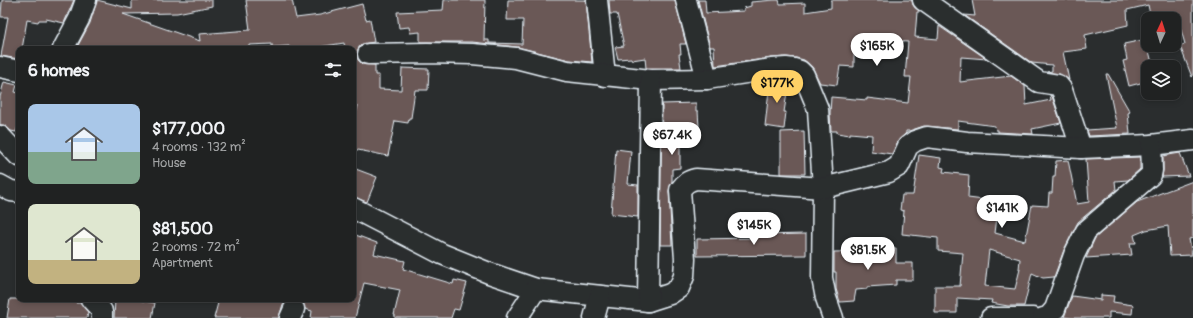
<!DOCTYPE html>
<html lang="en">
<head>
<meta charset="utf-8">
<style>
  :root { --surface:#202222; --page:#282a2a; --text:#f1f3f6; --muted:#a2a4a5; --line:#3d3f40; --accent:#ffd166 }
  body { margin:0; font-family:Pangolin,sans-serif; background:var(--page); color:var(--text); height:100vh; display:flex; flex-direction:column; font-size:15px; white-space:nowrap }
  * { box-sizing:border-box; margin:0 }
  p { font-size:13px; color:var(--muted) }
  .icon { flex:none; width:22px; height:22px; fill:none; stroke:currentColor; stroke-width:2; stroke-linecap:round; stroke-linejoin:round }
  .map { position:relative; flex:1; overflow:hidden }
  .details { position:absolute; left:16px; top:46px; width:340px; height:256px; display:flex; flex-direction:column; background:var(--surface); border-radius:8px; box-shadow:0 2px 6px #0003,0 0 0 1px var(--line) }
  .details>* { flex:none }
  .needle { width:26px; rotate:4deg }
  .fabs { position:absolute; left:1141px; top:12px; display:grid; gap:8px }
  .fabs a { display:grid; place-items:center; width:40px; height:40px; border-radius:8px; background:var(--surface); box-shadow:0 2px 6px #0003,0 0 0 1px var(--line); font-size:20px }
  .price { position:absolute; translate:-50% -34px; padding:0 9px; border-radius:14px; background:#fff; color:#222; font-size:13px; line-height:26px; filter:drop-shadow(0 1px 2px #0008) }
  .price::after { content:''; position:absolute; left:50%; top:24px; width:12px; height:9px; margin-left:-6px; background:inherit; clip-path:polygon(0 0,100% 0,50% 100%) }
  .price.active { background:var(--accent); color:#111 }
  ul { padding:0; list-style:none }
  li { display:flex; align-items:center; gap:12px; height:100px; padding:0 12px }
  li span { display:grid; place-items:center; flex:none; width:112px; height:80px; border-radius:8px; color:#555 }
  li>.icon { margin-inline-start:auto }
  span .icon { width:48px; height:48px; fill:#fffc; stroke-width:1 }
  li b { font-size:17px }
  h2 { display:flex; justify-content:space-between; align-items:center; height:48px; padding:0 12px; font-size:17px }
  .map>svg:first-child { display:block }
  .building { fill:#6a5856; stroke:#e8f1f8; fill-rule:evenodd }
  .lines { fill:none; stroke-linecap:round; stroke-linejoin:round }
  .minor-casing { stroke:#e8f1f8; stroke-width:23 }
  .minor { stroke:#2a2d2e; stroke-width:20 }
</style>
</head>
<body>
<div class="map">
<svg width="1193" height="318" viewBox="0 0 1193 318">
  <rect width="100%" height="100%" fill="#2a2d2e"/>
  <filter id="ink" filterUnits="userSpaceOnUse"><feTurbulence type="fractalNoise" baseFrequency=".025" numOctaves="2"/><feDisplacementMap in="SourceGraphic" scale="8" xChannelSelector="R" yChannelSelector="G"/><feConvolveMatrix kernelMatrix="1 2 1 2 8 2 1 2 1" color-interpolation-filters="sRGB"/></filter>
  <g filter="url(#ink)">
    <!-- building -->
    <g class="building">
      <path d="M 2,0 L 74,0 L 64,23 L 46,19 L 46,20 L 39,20 L 38,22 L 27,20 L 22,49 L 19,49 L 19,59 L 1,56 L 8,17 L 1,17 Z"/>
      <path d="M 97,0 L 132,9 L 132,0 L 212,0 L 212,6 L 177,13 L 123,14 L 200,41 L 199,34 L 250,30 L 246,0 L 292,0 L 296,18 L 320,15 L 362,4 L 366,20 L 370,19 L 374,42 L 362,44 L 358,49 L 357,55 L 358,60 L 362,64 L 375,65 L 375,75 L 379,75 L 379,89 L 401,90 L 402,68 L 429,69 L 428,90 L 415,90 L 411,118 L 409,118 L 408,123 L 395,121 L 388,156 L 353,149 L 353,125 L 358,106 L 353,106 L 353,49 L 345,49 L 344,43 L 306,49 L 290,49 L 289,46 L 272,47 L 272,44 L 249,45 L 249,49 L 76,49 L 90,23 Z"/>
      <path d="M 444,0 L 485,0 L 484,40 L 489,40 L 489,43 L 522,44 L 523,20 L 507,20 L 508,0 L 586,0 L 592,62 L 569,60 L 517,47 L 472,42 L 420,42 L 420,32 L 410,33 L 409,27 L 399,28 L 397,12 L 443,10 Z"/>
      <path d="M 609,0 L 675,0 L 686,44 L 680,44 L 681,54 L 679,54 L 681,68 L 646,68 L 645,58 L 632,60 L 631,58 L 618,59 L 615,47 L 624,46 L 617,14 L 610,14 Z"/>
      <path d="M 698,0 L 705,0 L 706,13 L 744,11 L 744,8 L 751,6 L 751,2 L 774,0 L 779,0 L 780,4 L 805,3 L 805,12 L 831,8 L 831,0 L 912,0 L 913,5 L 920,12 L 917,12 L 915,37 L 938,39 L 939,26 L 987,59 L 961,57 L 960,82 L 1011,76 L 1025,86 L 1026,105 L 1051,100 L 1050,95 L 1052,96 L 1061,123 L 1032,129 L 1033,134 L 998,132 L 998,130 L 996,130 L 995,126 L 958,121 L 958,129 L 924,126 L 909,131 L 906,131 L 906,133 L 898,141 L 892,154 L 871,151 L 872,135 L 850,133 L 850,135 L 837,133 L 837,131 L 831,131 L 830,113 L 831,97 L 867,100 L 867,98 L 908,103 L 911,77 L 905,77 L 908,42 L 878,40 L 878,43 L 854,42 L 854,67 L 840,66 L 837,85 L 820,83 L 812,67 L 804,60 L 796,58 L 785,57 L 771,58 L 715,66 L 714,47 L 710,47 Z"/>
      <path d="M 972,0 L 1193,0 L 1193,76 L 1192,77 L 1180,46 L 1185,44 L 1179,23 L 1174,24 L 1174,19 L 1151,19 L 1148,5 L 1127,10 L 1128,25 L 1085,35 L 1087,49 L 1063,52 L 1069,80 L 1060,74 L 1047,72 L 1052,71 L 1052,65 L 1032,63 L 964,15 L 975,16 Z"/>
      <path d="M 1148,39 L 1148,45 L 1150,51 L 1149,51 L 1153,67 L 1148,67 L 1148,81 L 1129,86 L 1123,61 L 1127,60 L 1124,44 Z"/>
      <path d="M 1106,74 L 1108,74 L 1130,112 L 1128,113 L 1130,134 L 1089,136 L 1087,130 L 1117,128 Z"/>
      <path d="M 786,80 L 789,80 L 784,112 L 786,112 L 784,129 L 765,126 L 770,81 Z"/>
      <path d="M 4,82 L 17,85 L 15,92 L 19,93 L 19,123 L 16,132 L 11,131 L 4,125 L 0,125 L 0,97 Z"/>
      <path d="M 696,103 L 696,111 L 698,111 L 699,127 L 680,127 L 680,168 L 672,169 L 672,181 L 669,191 L 672,245 L 660,245 L 662,104 Z"/>
      <path d="M 804,131 L 805,174 L 781,174 L 781,132 Z"/>
      <path d="M 616,149 L 631,151 L 628,184 L 638,185 L 638,217 L 611,214 Z"/>
      <path d="M 1180,153 L 1189,176 L 1162,177 L 1163,170 L 1163,156 Z"/>
      <path d="M 919,155 L 941,158 L 940,167 L 944,168 L 943,172 L 969,175 L 968,198 L 999,202 L 995,233 L 1025,241 L 1032,205 L 1048,206 L 1049,193 L 1052,193 L 1053,177 L 1055,177 L 1056,161 L 1068,160 L 1077,204 L 1089,202 L 1086,159 L 1140,157 L 1140,169 L 1128,180 L 1115,181 L 1116,190 L 1078,222 L 1064,250 L 1054,277 L 1043,278 L 1032,273 L 1024,306 L 1008,306 L 991,303 L 992,300 L 957,298 L 957,313 L 935,313 L 935,286 L 960,286 L 963,253 L 938,251 L 938,238 L 902,234 L 904,211 L 900,210 L 902,195 L 913,195 ZM 989,250 L 1020,259 L 1019,269 L 1020,269 L 1015,289 L 985,286 Z"/>
      <path d="M 353,168 L 377,177 L 367,202 L 353,197 Z"/>
      <path d="M 1193,181 L 1193,238 L 1189,239 L 1192,255 L 1170,256 L 1168,226 L 1146,230 L 1134,235 L 1136,243 L 1130,243 L 1132,255 L 1086,258 L 1095,238 L 1137,202 Z"/>
      <path d="M 353,234 L 377,243 L 374,254 L 405,261 L 403,269 L 453,284 L 454,280 L 467,283 L 459,310 L 454,309 L 451,318 L 395,318 L 395,315 L 394,315 L 400,290 L 364,283 L 355,318 L 311,318 L 312,311 L 305,309 L 303,303 L 299,299 L 353,299 Z"/>
      <path d="M 806,234 L 806,255 L 697,256 L 697,239 L 756,238 L 756,235 Z"/>
      <path d="M 871,249 L 896,249 L 896,263 L 913,263 L 913,280 L 896,280 L 896,285 L 867,287 L 867,289 L 856,290 L 854,301 L 840,302 L 836,289 L 836,272 L 834,272 L 834,252 L 871,251 Z"/>
      <path d="M 1101,295 L 1114,296 L 1113,302 L 1133,305 L 1132,314 L 1109,312 L 1109,318 L 1072,318 L 1064,317 L 1072,296 L 1101,300 Z"/>
      <path d="M 10,299 L 65,299 L 77,301 L 76,303 L 81,303 L 88,312 L 87,318 L 7,318 Z"/>
      <path d="M 115,299 L 138,299 L 138,300 L 155,303 L 152,318 L 114,318 Z"/>
      <path d="M 219,299 L 289,299 L 283,304 L 279,318 L 214,318 Z"/>
    </g>
    <g class="lines">
      <!-- minor casing -->
      <g class="minor-casing">
        <g id="minor">
          <path d="M 597,0 L 605,76"/>
          <path d="M 686,0 L 707,79"/>
          <path d="M 923,0 L 1039,82 L 1058,85 L 1062,90 L 1081,148"/>
          <path d="M 63,49 L 79,19 L 86,0"/>
          <path d="M 368,54 L 427,53 L 472,54 L 516,58 L 567,71 L 651,80 L 707,79 L 772,69 L 786,68 L 794,69 L 800,71 L 804,75 L 818,109 L 823,188 L 822,278 L 826,298 L 833,318"/>
          <path d="M 0,67 L 19,71"/>
          <path d="M 0,136 L 19,156"/>
          <path d="M 0,185 L 11,191 L 19,192"/>
          <path d="M 353,208 L 442,254 L 489,273 L 536,289 L 648,301 L 670,294 L 679,288 L 684,276 L 685,259 L 680,190 C 685,183 688,181 696,179 L 823,188 L 889,172 L 899,166 L 908,146 L 915,141 L 927,137 L 967,142 L 1081,148 L 1151,145 L 1193,140"/>
          <path d="M 91,299 L 102,311 L 102,318"/>
          <path d="M 648,301 L 651,80"/>
          <path d="M 290,318 L 294,309"/>
          <path d="M 517,318 L 536,289"/>
          <path d="M 594,318 L 600,296"/>
          <path d="M 991,318 L 1033,318"/>
          <path d="M 1043,318 L 1048,317 L 1055,309 L 1074,255 L 1086,231 L 1151,175 L 1152,170 L 1151,145"/>
        </g>
      </g>
      <!-- minor -->
      <use href="#minor" class="minor"/>
    </g>
  </g>
</svg>
<div class="fabs">
<a><svg class="needle" viewBox="-14 -14 28 28"><path d="M0-13l5 13h-10z" fill="#e53935"/><path d="M0 13l5-13h-10z" fill="#a2a4a5"/></svg></a>
<a><svg class="icon" aria-label="layers" viewBox="0 0 24 24"><path d="M12 4l9 5-9 5-9-5zM3 14l9 5 9-5"/></svg></a>
</div>
<b class="price" style="left:877px;top:67px">$165K</b>
<b class="price active" style="left:777px;top:104px">$177K</b>
<b class="price" style="left:672px;top:156px">$67.4K</b>
<b class="price" style="left:1002px;top:229px">$141K</b>
<b class="price" style="left:754px;top:246px">$145K</b>
<b class="price" style="left:868px;top:271px">$81.5K</b>
<section class="details">
<h2>6 homes<svg class="icon" aria-label="filters" viewBox="0 0 24 24"><path d="M4 7h16M4 17h16"/><circle cx="9" cy="7" r="2"/><circle cx="15" cy="17" r="2"/></svg></h2>
<ul>
<li><span style="background:linear-gradient(#a9c7e8 60%,#7fa58c 0)"><svg class="icon" aria-label="home" viewBox="0 0 24 24"><path d="M3 11l9-7 9 7M6 9v11h12V9"/></svg></span><div><b>$177,000</b><p>4 rooms · 132 m²</p><p>House</p></div></li>
<li><span style="background:linear-gradient(#dfe7d0 70%,#c2b280 0)"><svg class="icon" aria-label="home" viewBox="0 0 24 24"><path d="M3 11l9-7 9 7M6 9v11h12V9"/></svg></span><div><b>$81,500</b><p>2 rooms · 72 m²</p><p>Apartment</p></div></li>
</ul>
</section>
</div>
</body>
</html>
